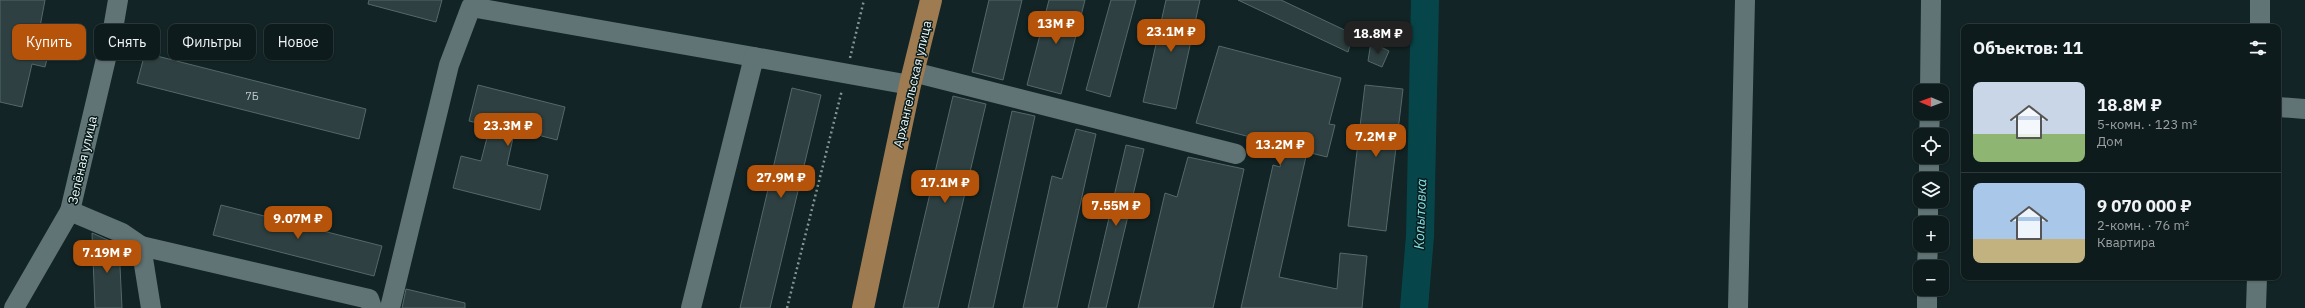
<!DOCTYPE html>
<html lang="ru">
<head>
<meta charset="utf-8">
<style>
  :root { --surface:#0e1b1c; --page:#172425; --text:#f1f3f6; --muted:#9ba1a3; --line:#2e393b; --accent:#b45309 }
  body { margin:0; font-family:"IBM Plex Sans",sans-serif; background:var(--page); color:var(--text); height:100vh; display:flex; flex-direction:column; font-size:15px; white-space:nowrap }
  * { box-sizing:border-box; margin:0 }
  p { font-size:13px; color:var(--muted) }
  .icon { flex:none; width:22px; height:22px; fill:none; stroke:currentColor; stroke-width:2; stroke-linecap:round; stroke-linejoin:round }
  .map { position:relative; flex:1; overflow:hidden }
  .panel { position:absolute; left:1961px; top:24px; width:320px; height:256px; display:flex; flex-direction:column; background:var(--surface); border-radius:8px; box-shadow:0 1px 3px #0004,0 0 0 1px var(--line) }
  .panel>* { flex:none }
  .top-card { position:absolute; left:12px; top:24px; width:380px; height:36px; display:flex; gap:8px }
  .needle { width:26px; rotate:271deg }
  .buttons { position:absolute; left:1913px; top:84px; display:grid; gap:8px }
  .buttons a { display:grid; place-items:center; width:36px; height:36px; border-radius:8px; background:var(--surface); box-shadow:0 1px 3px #0004,0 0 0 1px var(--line); font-size:20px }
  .price { position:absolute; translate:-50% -34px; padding:0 9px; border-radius:8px; background:var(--accent); color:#fff; font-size:13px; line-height:26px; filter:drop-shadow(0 1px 2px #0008) }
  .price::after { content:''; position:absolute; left:50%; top:24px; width:12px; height:9px; margin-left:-6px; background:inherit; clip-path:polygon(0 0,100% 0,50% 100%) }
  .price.active { background:#222; color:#fff }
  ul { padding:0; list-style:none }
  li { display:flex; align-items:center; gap:12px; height:100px; padding:0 12px }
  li+li { border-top:1px solid var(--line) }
  li span { display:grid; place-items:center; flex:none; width:112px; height:80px; border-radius:8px; color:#555 }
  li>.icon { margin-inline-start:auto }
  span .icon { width:48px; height:48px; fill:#fffc; stroke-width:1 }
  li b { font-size:17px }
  h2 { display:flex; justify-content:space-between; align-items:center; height:48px; padding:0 12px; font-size:17px }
  .pill { padding:0 14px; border-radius:8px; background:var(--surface); box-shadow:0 1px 3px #0004,0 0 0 1px var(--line); font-size:14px; line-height:36px }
  .pill.active { background:var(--accent); color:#fff }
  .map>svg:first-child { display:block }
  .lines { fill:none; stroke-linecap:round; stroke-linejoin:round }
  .river { stroke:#06464a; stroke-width:28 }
  .building { fill:#2e4041; stroke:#55686a }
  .path { stroke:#859494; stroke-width:2.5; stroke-dasharray:2 3; stroke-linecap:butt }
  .minor { stroke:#607375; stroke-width:20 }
  .major { stroke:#9e7b51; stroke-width:22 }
  .labels { text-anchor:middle; stroke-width:3; stroke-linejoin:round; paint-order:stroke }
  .number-label { font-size:11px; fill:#bcc8c9 }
  .street-label { font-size:13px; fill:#ebf6f6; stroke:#091a1b }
  .water-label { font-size:14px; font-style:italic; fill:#84e0e7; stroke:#091a1b }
</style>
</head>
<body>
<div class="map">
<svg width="2305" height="308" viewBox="0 0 2305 308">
  <rect width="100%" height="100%" fill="#122425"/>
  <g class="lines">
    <!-- river -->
    <path class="river" d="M 1414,308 L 1420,236 L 1425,0"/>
  </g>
  <!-- building -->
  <g class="building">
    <path d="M 0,0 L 45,0 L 39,32 L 53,35 L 45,67 L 32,64 L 22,107 L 0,102 Z"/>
    <path d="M 369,0 L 442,0 L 436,22 L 368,4 Z"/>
    <path d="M 989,0 L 1022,0 L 1003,80 L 972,72 Z"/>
    <path d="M 1049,0 L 1085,0 L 1061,94 L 1027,85 Z"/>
    <path d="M 1111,0 L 1136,0 L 1110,97 L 1086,90 Z"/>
    <path d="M 1166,0 L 1200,0 L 1176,109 L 1143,102 Z"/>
    <path d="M 1238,0 L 1281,0 L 1353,34 L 1348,52 Z"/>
    <path d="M 1371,42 L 1389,51 L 1382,67 L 1368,61 Z"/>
    <path d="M 1219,46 L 1341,78 L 1329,124 L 1335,125 L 1327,157 L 1307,152 L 1279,277 L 1337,289 L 1340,253 L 1367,256 L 1362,308 L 1241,308 L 1273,165 L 1280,167 L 1285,146 L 1196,123 Z"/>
    <path d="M 145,53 L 366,109 L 359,139 L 137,83 Z"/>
    <path d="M 478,85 L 565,107 L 557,140 L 515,129 L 507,165 L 548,175 L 540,210 L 453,188 L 461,156 L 481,161 L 490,126 L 469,121 Z"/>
    <path d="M 1365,85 L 1403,89 L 1386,231 L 1348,226 Z"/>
    <path d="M 792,88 L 821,95 L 770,308 L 740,308 Z"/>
    <path d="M 953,96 L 986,104 L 938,308 L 903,308 Z"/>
    <path d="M 1012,111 L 1035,116 L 993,308 L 968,308 Z"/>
    <path d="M 1076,129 L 1096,134 L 1057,308 L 1023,308 L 1052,176 L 1062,179 Z"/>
    <path d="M 1126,145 L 1144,149 L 1106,308 L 1088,308 Z"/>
    <path d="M 1188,157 L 1244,169 L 1213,308 L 1138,308 L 1165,193 L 1177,197 Z"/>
    <path d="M 221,205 L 382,246 L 374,276 L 213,235 Z"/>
    <path d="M 92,233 L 119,245 L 122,308 L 95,308 Z"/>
    <path d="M 406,289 L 465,303 L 465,308 L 402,308 Z"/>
  </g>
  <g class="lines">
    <!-- path -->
    <g class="path">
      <path d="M 850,58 L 864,0"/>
      <path d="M 787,308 L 842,90"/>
    </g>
    <!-- minor -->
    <g class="minor">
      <path d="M 2260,27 L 2260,0"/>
      <path d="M 913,72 L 1236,154"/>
      <path d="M 1930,91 L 1931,0"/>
      <path d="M 2278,107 L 2305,109"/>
      <path d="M 1929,135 L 1930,113"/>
      <path d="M 1929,179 L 1929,157"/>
      <path d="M 70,211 L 122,233 L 141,246 L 151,308"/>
      <path d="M 1928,223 L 1928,201"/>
      <path d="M 141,246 L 369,299 L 372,308"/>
      <path d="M 1927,267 L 1928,245"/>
      <path d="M 14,308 L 70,211 L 113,29 L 118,0"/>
      <path d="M 390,308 L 449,65 L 471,7 L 754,57"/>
      <path d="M 691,308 L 754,57 L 910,85"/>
      <path d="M 1738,308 L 1745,0"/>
      <path d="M 1927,308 L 1927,289"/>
      <path d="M 2256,308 L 2257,277"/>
    </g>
    <!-- major -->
    <path class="major" d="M 863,308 L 910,85 L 931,0"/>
  </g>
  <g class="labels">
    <!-- number labels -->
    <g class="number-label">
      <text x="252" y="100">7Б</text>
    </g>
    <!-- street labels -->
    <g class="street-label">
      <text transform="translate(912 84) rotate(-77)" y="5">Архангельская улица</text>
      <text transform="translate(82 160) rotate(-77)" y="5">Зелёная улица</text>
    </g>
    <!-- water labels -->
    <g class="water-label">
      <text transform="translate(1420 214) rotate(-88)" y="5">Копытовка</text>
    </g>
  </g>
</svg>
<div class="buttons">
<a><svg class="needle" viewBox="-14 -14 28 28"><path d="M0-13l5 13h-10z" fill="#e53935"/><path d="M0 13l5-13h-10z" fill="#9ba1a3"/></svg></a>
<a><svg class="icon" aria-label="locate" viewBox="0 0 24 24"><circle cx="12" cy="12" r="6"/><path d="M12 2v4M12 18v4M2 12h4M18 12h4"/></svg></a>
<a><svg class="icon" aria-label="layers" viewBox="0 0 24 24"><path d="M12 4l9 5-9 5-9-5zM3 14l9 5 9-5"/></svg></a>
<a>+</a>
<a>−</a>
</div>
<b class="price" style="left:1056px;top:45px">13M ₽</b>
<b class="price" style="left:1171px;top:53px">23.1M ₽</b>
<b class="price active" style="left:1378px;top:55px">18.8M ₽</b>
<b class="price" style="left:508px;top:147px">23.3M ₽</b>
<b class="price" style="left:1376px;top:158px">7.2M ₽</b>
<b class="price" style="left:1280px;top:166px">13.2M ₽</b>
<b class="price" style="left:781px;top:199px">27.9M ₽</b>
<b class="price" style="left:945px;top:204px">17.1M ₽</b>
<b class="price" style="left:1116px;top:227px">7.55M ₽</b>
<b class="price" style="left:298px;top:240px">9.07M ₽</b>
<b class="price" style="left:107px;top:274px">7.19M ₽</b>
<div class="top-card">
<a class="pill active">Купить</a>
<a class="pill">Снять</a>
<a class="pill">Фильтры</a>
<a class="pill">Новое</a>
</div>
<section class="panel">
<h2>Объектов: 11<svg class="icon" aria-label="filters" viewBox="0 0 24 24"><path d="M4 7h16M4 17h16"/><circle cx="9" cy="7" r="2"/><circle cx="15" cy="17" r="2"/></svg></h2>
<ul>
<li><span style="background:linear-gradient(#c9d6e8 65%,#8fb573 0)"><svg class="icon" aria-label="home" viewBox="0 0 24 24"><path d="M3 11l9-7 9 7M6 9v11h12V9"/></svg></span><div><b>18.8M ₽</b><p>5-комн. · 123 m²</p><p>Дом</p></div></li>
<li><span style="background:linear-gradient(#a9c7e8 70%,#c2b280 0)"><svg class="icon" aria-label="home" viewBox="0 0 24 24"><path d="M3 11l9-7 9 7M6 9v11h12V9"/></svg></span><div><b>9 070 000 ₽</b><p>2-комн. · 76 m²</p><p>Квартира</p></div></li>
</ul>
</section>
</div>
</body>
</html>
